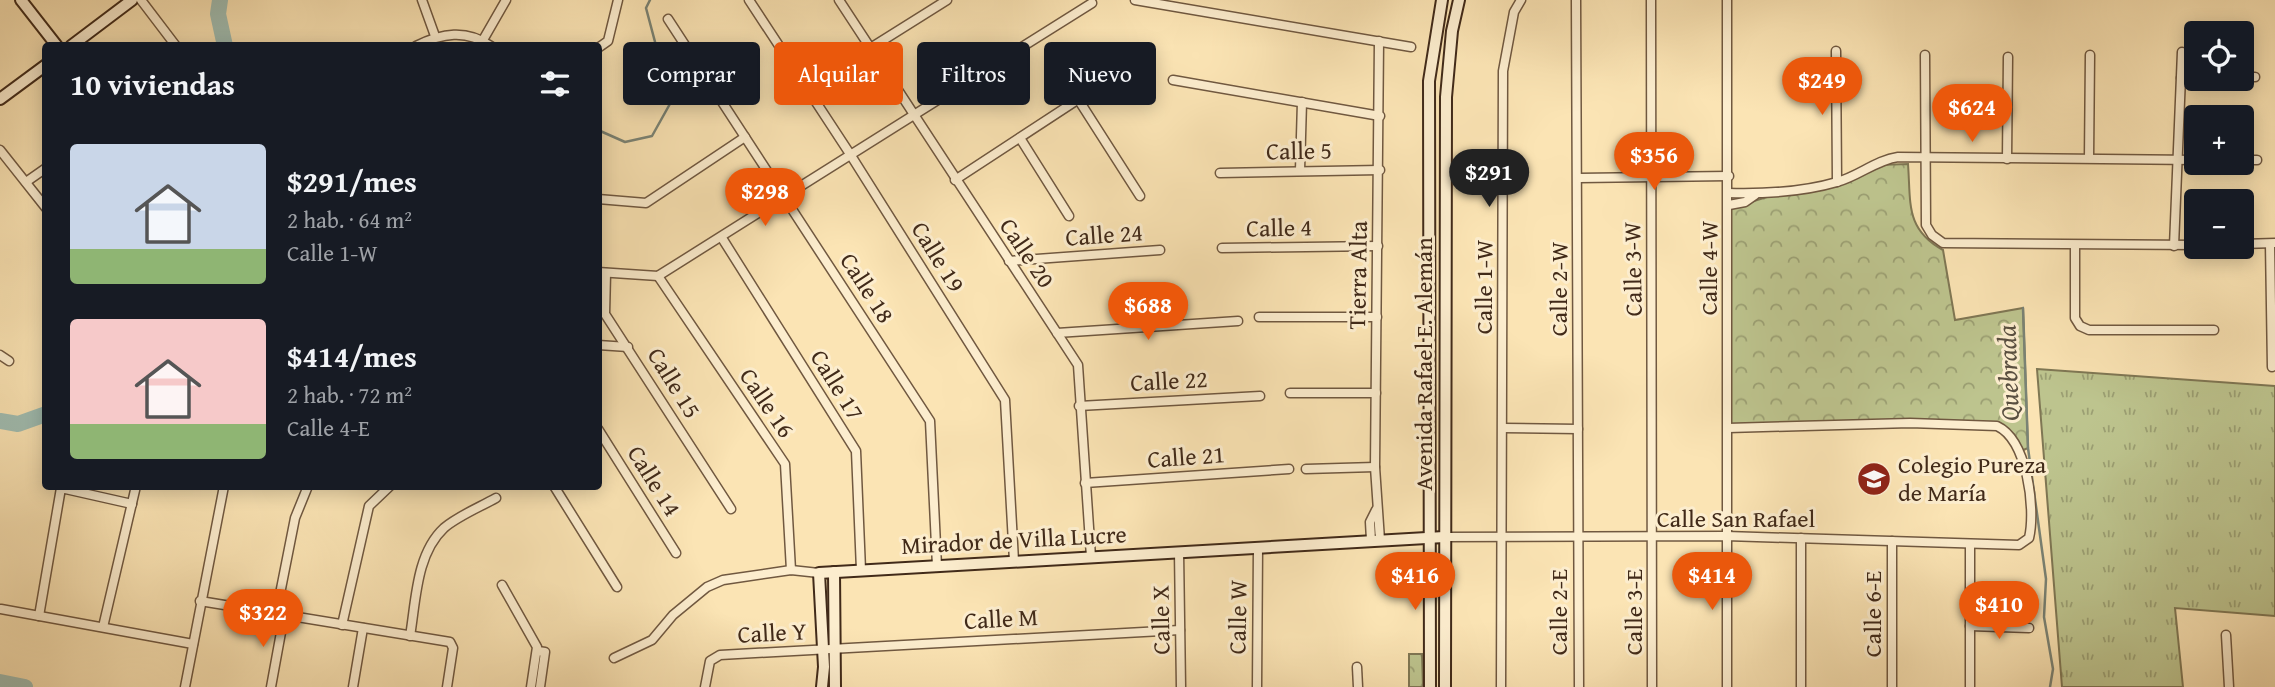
<!DOCTYPE html>
<html lang="es">
<head>
<meta charset="utf-8">
<style>
  :root { --surface:#171b24; --page:#242831; --text:#f1f3f6; --muted:#9ea1a6; --accent:#ea580c }
  body { margin:0; font-family:"Gentium Book Plus",serif; background:var(--page); color:var(--text); height:100vh; display:flex; flex-direction:column; font-size:26px; white-space:nowrap }
  * { box-sizing:border-box; margin:0 }
  p { font-size:23px; color:var(--muted) }
  .icon { flex:none; width:38px; height:38px; fill:none; stroke:currentColor; stroke-width:2; stroke-linecap:round; stroke-linejoin:round }
  .map { position:relative; flex:1; overflow:hidden }
  .panel { position:absolute; left:42px; top:42px; width:560px; height:448px; display:flex; flex-direction:column; background:var(--surface); border-radius:7px; box-shadow:0 4px 18px #0003 }
  .panel>* { flex:none }
  .guide { position:absolute; left:623px; top:42px; width:665px; height:63px; display:flex; gap:14px }
  .buttons { position:absolute; left:2184px; top:21px; display:grid; gap:14px }
  .buttons a { display:grid; place-items:center; width:70px; height:70px; border-radius:7px; background:var(--surface); box-shadow:0 4px 18px #0003; font-size:35px }
  .price { position:absolute; translate:-50% -60px; padding:0 16px; border-radius:24px; background:var(--accent); color:#fff; font-size:23px; line-height:46px; filter:drop-shadow(0 2px 4px #0008) }
  .price::after { content:''; position:absolute; left:50%; top:42px; width:21px; height:16px; margin-left:-10px; background:inherit; clip-path:polygon(0 0,100% 0,50% 100%) }
  .price.active { background:#222; color:#fff }
  ul { padding:0; list-style:none }
  li { display:flex; align-items:center; gap:21px; height:175px; padding:0 28px }
  li span { display:grid; place-items:center; flex:none; width:196px; height:140px; border-radius:7px; color:#555 }
  li>.icon { margin-inline-start:auto }
  span .icon { width:84px; height:84px; fill:#fffc; stroke-width:1 }
  li b { font-size:30px }
  h2 { display:flex; justify-content:space-between; align-items:center; height:84px; padding:0 28px; font-size:30px }
  .chip { padding:0 24px; border-radius:7px; background:var(--surface); box-shadow:0 4px 18px #0003; font-size:24px; line-height:63px }
  .chip.active { background:var(--accent); color:#fff }
  .map>svg:first-child { display:block }
  .grass { fill:url(#grass-tufts); stroke:#7f7754; stroke-width:2 }
  .park { fill:url(#park-crowns); stroke:#7f7754; stroke-width:2 }
  .lines { fill:none; stroke-linecap:round; stroke-linejoin:round }
  .stream { stroke:#7a8375; stroke-width:2.5 }
  .river { stroke:#a0beb3; stroke-width:16 }
  .street-casing { stroke:#705840; stroke-width:11 }
  .secondary-casing { stroke:#412a19; stroke-width:14 }
  .street { stroke:#fcedce; stroke-width:8 }
  .secondary { stroke:#fcedce; stroke-width:10 }
  .labels { text-anchor:middle; stroke-width:6; stroke-linejoin:round; paint-order:stroke }
  .street-label { font-size:24px; fill:#412a19; stroke:#fcedce }
  .poi-label { font-size:24px; fill:#412a19; stroke:#fcedce; text-anchor:start }
  .water-label { font-size:26px; font-style:italic; fill:#594f40; stroke:#fcedce }
</style>
</head>
<body>
<div class="map">
<svg width="2275" height="687" viewBox="0 0 2275 687">
  <defs>
    <pattern id="grass-tufts" width="24" height="20" patternUnits="userSpaceOnUse" patternTransform="scale(1.75)"><rect width="24" height="20" fill="#bdc48e"/><path d="M3 7l-1-3M5 7V3M7 7l1-3M15 17l-1-3M17 17v-4M19 17l1-3" fill="none" stroke="#9b9f73"/></pattern>
    <pattern id="park-crowns" width="20" height="18" patternUnits="userSpaceOnUse" patternTransform="scale(1.75)"><rect width="20" height="18" fill="#bdc48e"/><path d="M2 6a3 3 0 1 1 6 0M12 15a3 3 0 1 1 6 0" fill="none" stroke="#9b9f73"/></pattern>
  </defs>
  <rect width="100%" height="100%" fill="#fbe4b4"/>
  <filter id="stains"><feTurbulence type="fractalNoise" baseFrequency=".00286" numOctaves="4"/><feColorMatrix values="0 0 0 0 .2 0 0 0 0 .09 0 0 0 0 .02 0 0 0 .5 -.17"/></filter>
  <radialGradient id="worn" r=".72"><stop offset=".6" stop-color="#630" stop-opacity="0"/><stop offset="1" stop-color="#630" stop-opacity=".3"/></radialGradient>
  <!-- grass -->
  <path class="grass" d="M 2037,369 L 2275,386 L 2275,616 L 2175,608 L 2183,687 L 2062,687 Z"/>
  <!-- park -->
  <g class="park">
    <path d="M 1908,164 C 1911,203 1905,229 1943,250 L 1955,320 L 2023,308 L 2028,448 L 2021,451 L 1997,426 L 1728,428 L 1728,209 L 1767,197 L 1837,184 L 1877,165 Z"/>
    <path d="M 1409,654 L 1422,654 L 1423,687 L 1409,687 Z"/>
  </g>
  <g class="lines">
    <!-- stream -->
    <g class="stream">
      <path d="M 598,130 L 625,142 L 652,136 L 671,102 L 646,8 L 650,0"/>
      <path d="M 2023,308 L 2028,448 L 2046,579 L 2044,617 L 2053,669 L 2050,687"/>
    </g>
    <!-- river -->
    <g class="river">
      <path d="M 220,0 L 218,14 L 225,46"/>
      <path d="M 0,421 L 18,424 L 46,414"/>
      <path d="M 0,682 L 25,687"/>
    </g>
    <!-- street casing -->
    <g class="street-casing">
      <g id="street">
        <path d="M 141,0 L 176,46"/>
        <path d="M 422,0 L 435,36"/>
        <path d="M 749,0 L 850,154 L 1005,400 L 1014,561"/>
        <path d="M 839,0 L 1078,365 L 1091,557"/>
        <path d="M 1135,0 L 1411,47"/>
        <path d="M 1576,0 L 1579,687"/>
        <path d="M 1651,0 L 1652,687"/>
        <path d="M 668,19 L 930,421 L 937,566"/>
        <path d="M 483,40 L 506,0"/>
        <path d="M 1379,41 L 1375,467 L 1380,540"/>
        <path d="M 416,46 C 442,33 466,29 491,46"/>
        <path d="M 598,48 L 608,41 L 618,0"/>
        <path d="M 869,49 L 947,0"/>
        <path d="M 1836,51 L 1837,182"/>
        <path d="M 1925,55 L 1926,225 L 1932,235 L 1943,243 L 2196,245"/>
        <path d="M 2242,77 L 2255,77"/>
        <path d="M 2181,78 L 2196,77"/>
        <path d="M 1173,80 L 1380,116"/>
        <path d="M 1078,99 L 1140,196"/>
        <path d="M 1020,138 L 1069,216"/>
        <path d="M 0,150 L 46,208"/>
        <path d="M 2089,158 L 2090,55"/>
        <path d="M 2007,159 L 2008,57"/>
        <path d="M 2242,160 L 2257,160"/>
        <path d="M 1300,170 L 1302,102"/>
        <path d="M 1220,173 L 1380,170"/>
        <path d="M 1579,178 L 1729,176"/>
        <path d="M 955,180 L 1117,74"/>
        <path d="M 26,182 L 46,168"/>
        <path d="M 1728,193 C 1764,194 1803,192 1837,182 C 1859,176 1876,160 1898,157 L 2196,160"/>
        <path d="M 598,199 L 646,203 L 745,137"/>
        <path d="M 1729,205 L 1745,202 L 1755,195"/>
        <path d="M 722,238 L 856,451 L 861,570"/>
        <path d="M 2242,244 L 2275,243"/>
        <path d="M 2270,244 L 2272,367"/>
        <path d="M 2075,245 L 2075,318 L 2080,326 L 2089,330 L 2214,330"/>
        <path d="M 2174,246 L 2182,52"/>
        <path d="M 1222,248 L 1378,246"/>
        <path d="M 1009,261 L 1160,250"/>
        <path d="M 598,272 L 658,276 L 1092,3"/>
        <path d="M 606,273 L 605,314 L 731,509"/>
        <path d="M 658,276 L 785,464 L 791,570"/>
        <path d="M 1259,317 L 1377,317"/>
        <path d="M 1057,333 L 1238,321"/>
        <path d="M 598,345 L 628,347"/>
        <path d="M 0,355 L 9,361"/>
        <path d="M 1290,393 L 1376,393"/>
        <path d="M 1079,406 L 1260,396"/>
        <path d="M 1503,428 L 1578,429"/>
        <path d="M 598,429 L 676,553"/>
        <path d="M 1306,469 L 1375,467"/>
        <path d="M 1085,483 L 1289,469"/>
        <path d="M 554,486 L 617,587"/>
        <path d="M 1444,537 L 1726,536 L 2019,545 L 2029,538 C 2036,508 2027,440 1997,426 L 1910,423 L 1728,428"/>
        <path d="M 1371,540 L 1370,522 L 1376,510"/>
        <path d="M 1970,544 L 1970,687"/>
        <path d="M 1179,552 L 1181,687"/>
        <path d="M 502,585 L 537,647 L 531,687"/>
        <path d="M 200,601 L 450,642 L 453,648 L 447,687"/>
        <path d="M 1,609 L 193,644"/>
        <path d="M 276,614 L 295,518 L 308,486"/>
        <path d="M 39,616 L 61,488 L 132,504"/>
        <path d="M 342,625 L 369,506 L 390,486"/>
        <path d="M 1970,626 L 2029,628"/>
        <path d="M 103,627 L 136,486"/>
        <path d="M 2226,635 L 2229,687"/>
        <path d="M 410,636 C 416,601 416,554 444,528 C 458,516 480,507 496,498"/>
        <path d="M 538,651 L 545,652 L 540,687"/>
        <path d="M 614,658 L 652,640 L 673,615 L 707,587 L 723,580 L 791,570 L 819,573"/>
        <path d="M 1357,667 L 1358,687"/>
        <path d="M 185,687 L 224,486"/>
        <path d="M 271,687 L 284,616"/>
        <path d="M 353,687 L 363,628"/>
        <path d="M 705,687 L 710,661 L 720,655 L 1180,630"/>
        <path d="M 1257,687 L 1258,547"/>
        <path d="M 1501,687 L 1503,71 L 1514,12 L 1521,0"/>
        <path d="M 1727,687 L 1727,0"/>
        <path d="M 1801,687 L 1801,538"/>
        <path d="M 1892,687 L 1892,541"/>
      </g>
    </g>
    <!-- secondary casing -->
    <g class="secondary-casing">
      <g id="secondary">
        <path d="M 21,0 L 57,46"/>
        <path d="M 71,46 L 132,0"/>
        <path d="M 0,99 L 46,65"/>
        <path d="M 834,572 L 835,687"/>
        <path d="M 822,687 L 824,667 L 819,573 L 1444,537"/>
        <path d="M 1430,687 L 1429,81 L 1442,0"/>
        <path d="M 1445,687 L 1446,97 L 1452,31 L 1459,0"/>
      </g>
    </g>
    <!-- street -->
    <use href="#street" class="street"/>
    <!-- secondary -->
    <use href="#secondary" class="secondary"/>
  </g>
  <!-- icons -->
  <defs>
    <g id="school-disc" transform="scale(1.75)"><circle r="9.5" fill="#8f2418" stroke="#fcedce"/><path d="M0-5L7-2L0 1L-7-2ZM-4 1L0 2.5L4 1V4Q0 6-4 4Z" fill="#fff"/></g>
  </defs>
  <g fill-rule="evenodd">
    <use href="#school-disc" x="1874" y="479"/>
  </g>
  <g class="labels">
    <!-- street labels -->
    <g class="street-label">
      <text transform="translate(1299 151) rotate(-1)" y="8">Calle 5</text>
      <text transform="translate(1279 228) rotate(-1)" y="8">Calle 4</text>
      <text transform="translate(1104 235) rotate(-4)" y="8">Calle 24</text>
      <text transform="translate(1027 253) rotate(56)" y="8">Calle 20</text>
      <text transform="translate(938 257) rotate(58)" y="8">Calle 19</text>
      <text transform="translate(1709 268) rotate(-90)" y="8">Calle 4-W</text>
      <text transform="translate(1633 269) rotate(-91)" y="8">Calle 3-W</text>
      <text transform="translate(1358 275) rotate(-89)" y="8">Tierra Alta</text>
      <text transform="translate(1484 287) rotate(-90)" y="8">Calle 1-W</text>
      <text transform="translate(867 288) rotate(57)" y="8">Calle 18</text>
      <text transform="translate(1559 289) rotate(-90)" y="8">Calle 2-W</text>
      <text transform="translate(1424 364) rotate(-90)" y="8">Avenida Rafael E. Alemán</text>
      <text transform="translate(1169 381) rotate(-3)" y="8">Calle 22</text>
      <text transform="translate(674 383) rotate(58)" y="8">Calle 15</text>
      <text transform="translate(837 385) rotate(58)" y="8">Calle 17</text>
      <text transform="translate(767 403) rotate(56)" y="8">Calle 16</text>
      <text transform="translate(1186 457) rotate(-4)" y="8">Calle 21</text>
      <text transform="translate(654 481) rotate(58)" y="8">Calle 14</text>
      <text x="1736" y="527">Calle San Rafael</text>
      <text transform="translate(1014 540) rotate(-3)" y="8">Mirador de Villa Lucre</text>
      <text transform="translate(1559 612) rotate(-90)" y="8">Calle 2-E</text>
      <text transform="translate(1634 612) rotate(-90)" y="8">Calle 3-E</text>
      <text transform="translate(1873 614) rotate(-90)" y="8">Calle 6-E</text>
      <text transform="translate(1238 617) rotate(-89)" y="8">Calle W</text>
      <text transform="translate(1001 619) rotate(-3)" y="8">Calle M</text>
      <text transform="translate(1161 620) rotate(-91)" y="8">Calle X</text>
      <text transform="translate(772 633) rotate(-3)" y="8">Calle Y</text>
    </g>
    <!-- poi labels -->
    <g class="poi-label">
      <text x="1898" y="473">Colegio Pureza<tspan x="1898" dy="28">de María</tspan></text>
    </g>
    <!-- water labels -->
    <g class="water-label">
      <text transform="translate(2008 373) rotate(-92)" y="9">Quebrada</text>
    </g>
  </g>
  <rect width="100%" height="100%" filter="url(#stains)"/>
  <rect width="100%" height="100%" fill="url(#worn)"/>
</svg>
<div class="buttons">
<a><svg class="icon" aria-label="locate" viewBox="0 0 24 24"><circle cx="12" cy="12" r="6"/><path d="M12 2v4M12 18v4M2 12h4M18 12h4"/></svg></a>
<a>+</a>
<a>−</a>
</div>
<b class="price" style="left:1822px;top:117px">$249</b>
<b class="price" style="left:1972px;top:144px">$624</b>
<b class="price" style="left:1654px;top:192px">$356</b>
<b class="price active" style="left:1489px;top:209px">$291</b>
<b class="price" style="left:765px;top:228px">$298</b>
<b class="price" style="left:1148px;top:342px">$688</b>
<b class="price" style="left:1415px;top:612px">$416</b>
<b class="price" style="left:1712px;top:612px">$414</b>
<b class="price" style="left:1999px;top:641px">$410</b>
<b class="price" style="left:263px;top:649px">$322</b>
<div class="guide">
<a class="chip">Comprar</a>
<a class="chip active">Alquilar</a>
<a class="chip">Filtros</a>
<a class="chip">Nuevo</a>
</div>
<section class="panel">
<h2>10 viviendas<svg class="icon" aria-label="filters" viewBox="0 0 24 24"><path d="M4 7h16M4 17h16"/><circle cx="9" cy="7" r="2"/><circle cx="15" cy="17" r="2"/></svg></h2>
<ul>
<li><span style="background:linear-gradient(#c9d6e8 75%,#8fb573 0)"><svg class="icon" aria-label="home" viewBox="0 0 24 24"><path d="M3 11l9-7 9 7M6 9v11h12V9"/></svg></span><div><b>$291/mes</b><p>2 hab. · 64 m²</p><p>Calle 1-W</p></div></li>
<li><span style="background:linear-gradient(#f6c9c9 75%,#8fb573 0)"><svg class="icon" aria-label="home" viewBox="0 0 24 24"><path d="M3 11l9-7 9 7M6 9v11h12V9"/></svg></span><div><b>$414/mes</b><p>2 hab. · 72 m²</p><p>Calle 4-E</p></div></li>
</ul>
</section>
</div>
</body>
</html>
